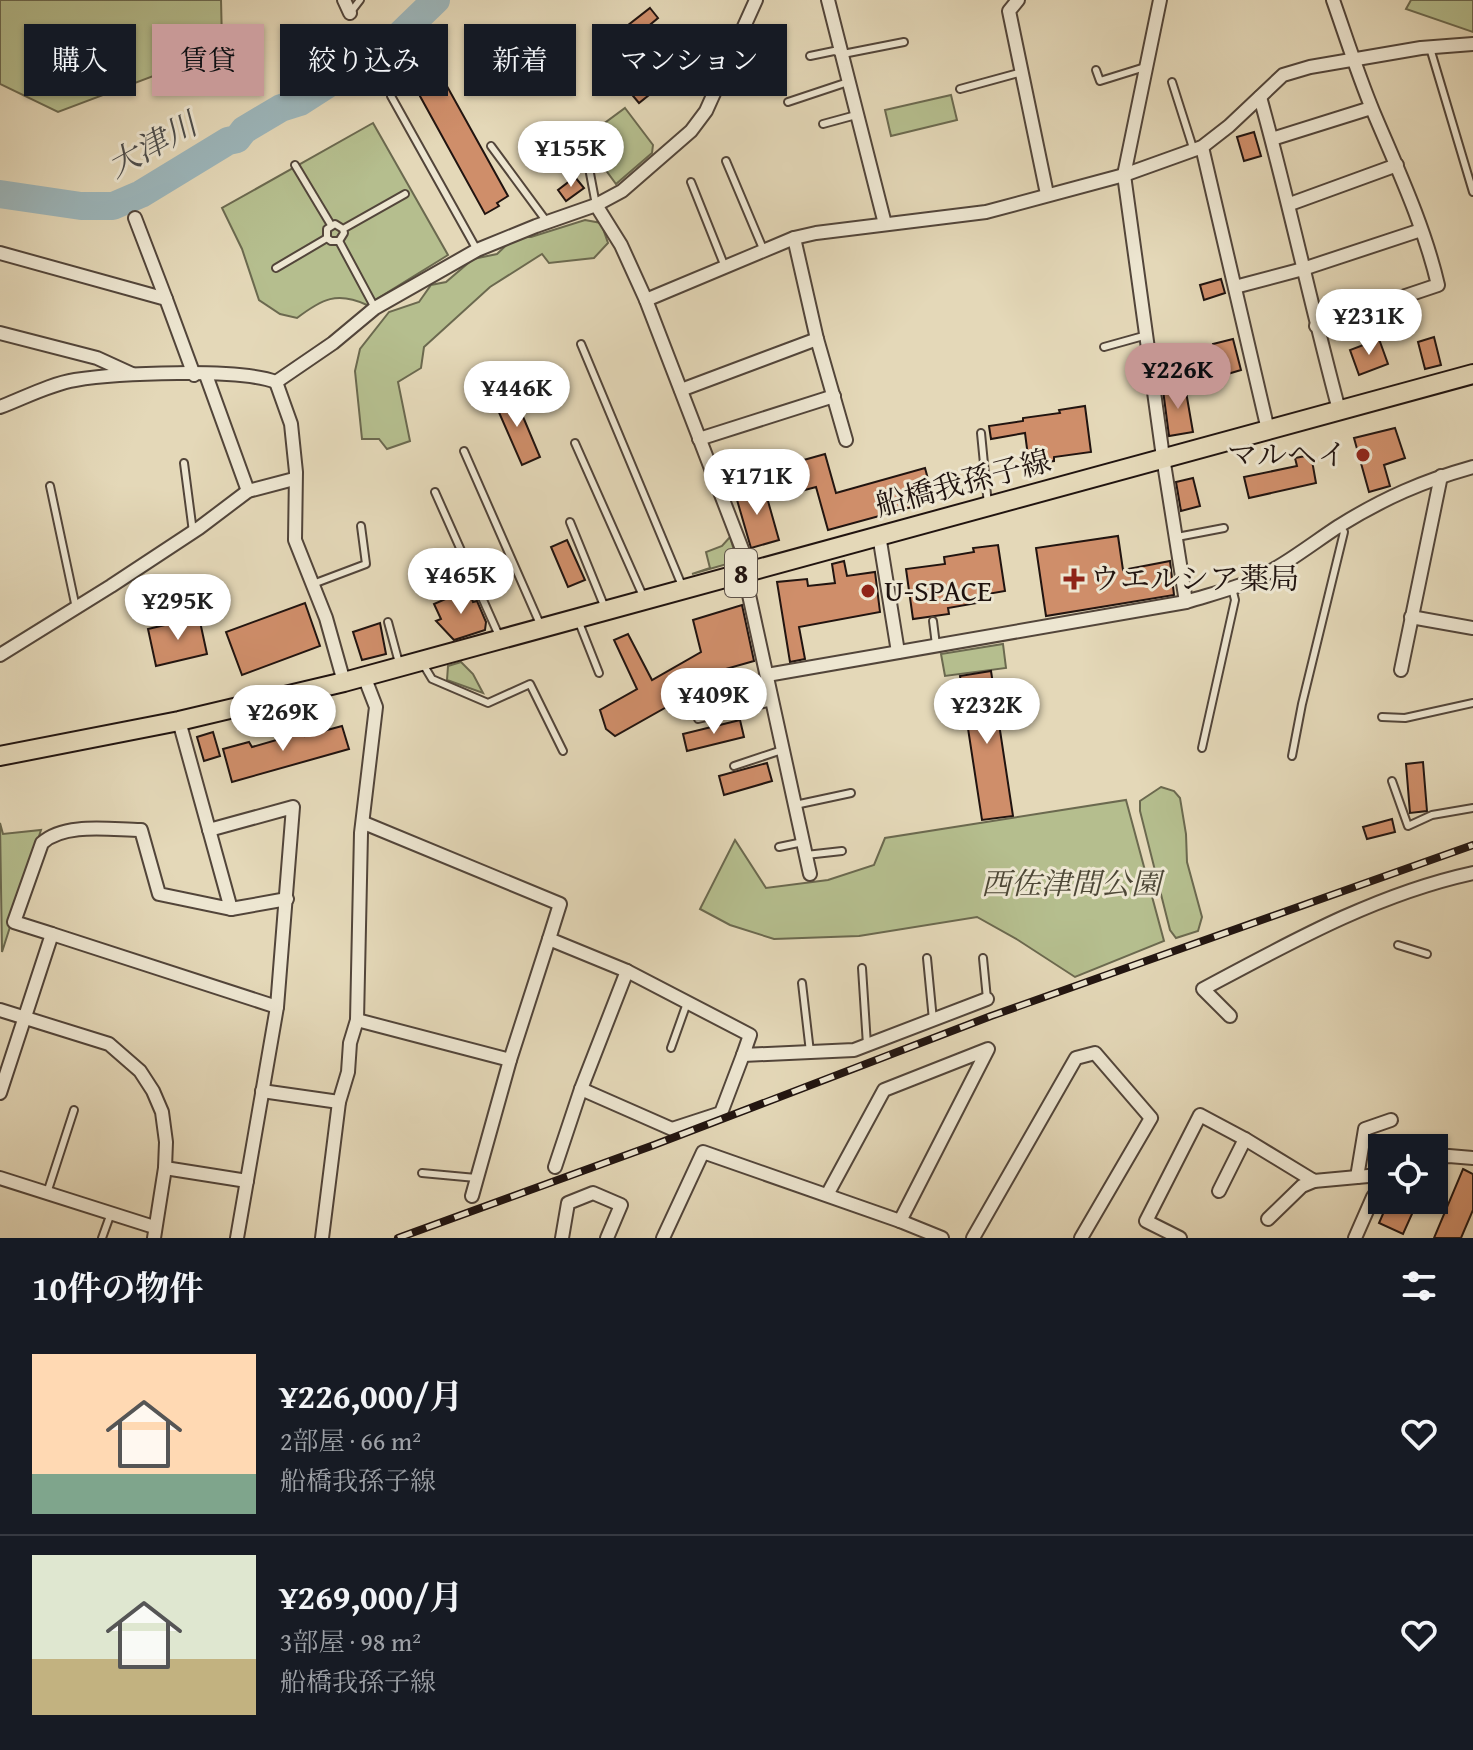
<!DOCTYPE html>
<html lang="ja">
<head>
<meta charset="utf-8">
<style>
  :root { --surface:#171b24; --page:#242831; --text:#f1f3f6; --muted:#9ea1a6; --line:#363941; --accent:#c59692 }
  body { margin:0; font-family:"Gentium Book Plus","Noto Serif JP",serif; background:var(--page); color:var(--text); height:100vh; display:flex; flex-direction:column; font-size:30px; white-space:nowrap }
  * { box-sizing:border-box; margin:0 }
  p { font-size:26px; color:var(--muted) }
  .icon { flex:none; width:44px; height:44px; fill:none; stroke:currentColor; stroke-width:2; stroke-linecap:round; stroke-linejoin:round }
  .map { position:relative; height:1238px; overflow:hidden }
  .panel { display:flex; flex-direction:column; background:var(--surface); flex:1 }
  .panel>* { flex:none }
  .banner { position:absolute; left:24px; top:24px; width:800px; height:72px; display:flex; gap:16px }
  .tools { position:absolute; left:1368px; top:1134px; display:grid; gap:16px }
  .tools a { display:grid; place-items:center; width:80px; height:80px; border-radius:0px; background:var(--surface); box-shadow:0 2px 6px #0004; font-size:40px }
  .price { position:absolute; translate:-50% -68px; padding:0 18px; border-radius:28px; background:#fff; color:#222; font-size:26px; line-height:52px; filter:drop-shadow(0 2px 4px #0008) }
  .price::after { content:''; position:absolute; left:50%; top:48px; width:24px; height:18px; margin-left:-12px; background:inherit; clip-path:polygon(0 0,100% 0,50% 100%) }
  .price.on { background:var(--accent); color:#111 }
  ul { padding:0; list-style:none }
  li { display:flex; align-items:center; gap:24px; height:200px; padding:0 32px }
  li+li { border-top:2px solid var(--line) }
  li span { display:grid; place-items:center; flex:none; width:224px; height:160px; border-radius:0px; color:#555 }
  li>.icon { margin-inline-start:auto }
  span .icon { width:96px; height:96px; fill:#fffc; stroke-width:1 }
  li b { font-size:34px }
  h2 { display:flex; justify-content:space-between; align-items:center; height:96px; padding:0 32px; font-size:34px }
  .tag { padding:0 28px; border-radius:0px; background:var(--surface); box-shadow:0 2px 6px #0004; font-size:28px; line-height:72px }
  .tag.on { background:var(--accent); color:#111 }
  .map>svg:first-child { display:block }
  .green { fill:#b5be8e; stroke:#6b694f; stroke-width:2 }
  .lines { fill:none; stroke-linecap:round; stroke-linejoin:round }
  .river { stroke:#9cb6bb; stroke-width:28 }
  .building { fill:#cf8e6a; stroke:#211410; stroke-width:2 }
  .lane-casing { stroke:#52453a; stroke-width:10 }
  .street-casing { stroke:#52453a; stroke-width:16 }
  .primary-casing { stroke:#211410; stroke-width:22 }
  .lane { stroke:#ede6d1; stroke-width:6 }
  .street { stroke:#ede6d1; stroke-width:12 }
  .primary { stroke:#e4d8b8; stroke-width:18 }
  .rail-casing { stroke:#211410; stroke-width:8 }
  .rail { stroke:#ede6d1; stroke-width:5; stroke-dasharray:15; stroke-linecap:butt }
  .poi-dot { fill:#8f2418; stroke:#ede6d1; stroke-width:3 }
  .labels { text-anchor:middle; stroke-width:6; stroke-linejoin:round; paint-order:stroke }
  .shield { fill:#ede6d1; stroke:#5e534a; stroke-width:2 }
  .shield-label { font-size:28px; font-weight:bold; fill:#211410 }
  .poi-label { font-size:30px; fill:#211410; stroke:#ede6d1; text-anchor:start }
  .street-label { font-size:30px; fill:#211410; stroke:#ede6d1 }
  .park-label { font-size:30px; font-style:italic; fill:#4d4736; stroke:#ede6d1 }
  .water-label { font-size:32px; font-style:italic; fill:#4c4d4c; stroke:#ede6d1 }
</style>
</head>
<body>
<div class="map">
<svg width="1473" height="1238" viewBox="0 0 1473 1238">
  <rect width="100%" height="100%" fill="#e4d8b8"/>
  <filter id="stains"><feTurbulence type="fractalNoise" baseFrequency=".0025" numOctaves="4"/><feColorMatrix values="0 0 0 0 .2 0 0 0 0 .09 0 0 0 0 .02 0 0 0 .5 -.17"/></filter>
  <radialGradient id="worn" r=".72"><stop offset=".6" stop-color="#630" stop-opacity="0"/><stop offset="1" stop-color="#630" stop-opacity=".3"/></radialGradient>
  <!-- green -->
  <g class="green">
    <path d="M 0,0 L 221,0 L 222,42 L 212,54 L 58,112 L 0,84 Z"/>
    <path d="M 1411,0 L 1473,0 L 1473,32 L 1406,9 Z"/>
    <path d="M 951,95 L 957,120 L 891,136 L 885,110 Z"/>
    <path d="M 625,108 L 653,145 L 652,153 L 616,184 L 583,139 Z"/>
    <path d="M 373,123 L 448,255 L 367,305 C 337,291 322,299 297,318 L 280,314 L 259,300 L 242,249 L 222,208 Z"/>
    <path d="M 585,220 L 601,223 L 608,243 L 594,258 L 549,263 L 542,254 L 490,287 L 424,347 L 421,368 L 398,382 L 410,441 L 387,449 L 379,439 L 362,439 L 355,371 L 360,349 L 389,312 L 419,302 L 431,285 L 446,282 L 473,259 L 497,254 L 515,237 L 531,237 Z"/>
    <path d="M 730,537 L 736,557 L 734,562 L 692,574 L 710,568 L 706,552 L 722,546 Z"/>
    <path d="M 1003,644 L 1006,668 L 945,676 L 941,654 Z"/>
    <path d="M 461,662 L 473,674 L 483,693 L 447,680 L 448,666 Z"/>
    <path d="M 1161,787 L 1174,791 L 1180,798 L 1186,834 L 1187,862 L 1202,917 L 1198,931 L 1176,938 L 1170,930 L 1140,811 L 1140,801 Z"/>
    <path d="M 1126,800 L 1164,941 L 1075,977 L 1018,940 L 977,917 L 859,936 L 774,939 L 730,925 L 700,909 L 735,840 L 766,888 L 828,880 L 874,865 L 885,838 Z"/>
    <path d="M 0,823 L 3,834 L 41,830 L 2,952 Z"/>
  </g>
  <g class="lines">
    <!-- river -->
    <path class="river" d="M 0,194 L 81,206 L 113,206 L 141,194 L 228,141 L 237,139 L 244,130 L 281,108 L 300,102 L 342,75 L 374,60 L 436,0"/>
  </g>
  <!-- building -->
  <g class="building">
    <path d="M 650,8 L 658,18 L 627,44 L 618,33 Z"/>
    <path d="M 686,34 L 696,44 L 674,66 L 664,56 Z"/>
    <path d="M 335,42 L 340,54 L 302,69 L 297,53 Z"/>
    <path d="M 423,70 L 426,76 L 438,70 L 508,196 L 497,203 L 499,206 L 485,214 L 410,78 Z"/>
    <path d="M 639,82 L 649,95 L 639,103 L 628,90 Z"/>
    <path d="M 1254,132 L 1261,156 L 1244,161 L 1237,137 Z"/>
    <path d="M 575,177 L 584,188 L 566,201 L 558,190 Z"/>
    <path d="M 1221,279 L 1225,293 L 1204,300 L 1200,285 Z"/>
    <path d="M 1434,337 L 1441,365 L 1425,369 L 1418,342 Z"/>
    <path d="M 1233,339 L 1241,370 L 1221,376 L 1213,344 Z"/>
    <path d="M 1379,339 L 1388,364 L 1359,375 L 1350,350 Z"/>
    <path d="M 1185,386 L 1193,432 L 1169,436 L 1163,390 Z"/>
    <path d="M 513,393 L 540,457 L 522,465 L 494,401 Z"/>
    <path d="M 1085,406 L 1091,452 L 1054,457 L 1054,461 L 1029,464 L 1025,433 L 991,439 L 989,426 L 1023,421 L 1023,418 L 1060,413 L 1059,410 Z"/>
    <path d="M 1395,428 L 1405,458 L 1384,465 L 1390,486 L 1369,492 L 1354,438 Z"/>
    <path d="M 825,454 L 836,493 L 925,468 L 934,501 L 828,530 L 816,487 L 801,491 L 793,463 Z"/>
    <path d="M 1311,455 L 1316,483 L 1249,498 L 1244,477 L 1297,466 L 1295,458 Z"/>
    <path d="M 1193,478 L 1200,506 L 1181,511 L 1176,482 Z"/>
    <path d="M 761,486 L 763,495 L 766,494 L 779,540 L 751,548 L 735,493 Z"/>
    <path d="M 1118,536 L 1123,570 L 1170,561 L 1174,595 L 1046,616 L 1036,548 Z"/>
    <path d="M 567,540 L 585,580 L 568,587 L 551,547 Z"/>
    <path d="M 998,545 L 1005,591 L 976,596 L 977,603 L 948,608 L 949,614 L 913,619 L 906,569 L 945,564 L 944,557 L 974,552 L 973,548 Z"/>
    <path d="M 844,561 L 847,576 L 875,572 L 880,612 L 799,627 L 805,659 L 790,662 L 777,582 L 807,579 L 808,586 L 835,583 L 832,564 Z"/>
    <path d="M 468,589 L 473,602 L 477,601 L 486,622 L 485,630 L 454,640 L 436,621 L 441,619 L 434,604 Z"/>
    <path d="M 305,603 L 320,646 L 242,675 L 226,632 Z"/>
    <path d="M 742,605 L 754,661 L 722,670 L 725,674 L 615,736 L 606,729 L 600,710 L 637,689 L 614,640 L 628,634 L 652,680 L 701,652 L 693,620 Z"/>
    <path d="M 199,617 L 207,654 L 156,666 L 148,629 Z"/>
    <path d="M 380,623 L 386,654 L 362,660 L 353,632 Z"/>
    <path d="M 991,671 L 1013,816 L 982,820 L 960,676 Z"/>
    <path d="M 740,720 L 744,737 L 687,751 L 683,734 Z"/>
    <path d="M 342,726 L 349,749 L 232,782 L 223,749 L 249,742 L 252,747 L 304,732 L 305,736 Z"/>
    <path d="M 213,732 L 220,756 L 204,761 L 197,737 Z"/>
    <path d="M 1423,762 L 1427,811 L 1410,813 L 1406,764 Z"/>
    <path d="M 767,763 L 772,781 L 724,795 L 719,776 Z"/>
    <path d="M 1392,819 L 1395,832 L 1367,839 L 1363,827 Z"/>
    <path d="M 1463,1169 L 1473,1174 L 1473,1210 L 1461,1238 L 1434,1238 Z"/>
    <path d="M 1389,1200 L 1405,1200 L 1416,1205 L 1403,1234 L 1379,1223 Z"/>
  </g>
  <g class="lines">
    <!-- lane casing -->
    <g class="lane-casing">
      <g id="lane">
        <path d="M 350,13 L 360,0"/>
        <path d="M 1430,48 L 1473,192"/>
        <path d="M 810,56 L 834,51 L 843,54 L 904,42"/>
        <path d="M 1096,70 L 1100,81 L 1145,67"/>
        <path d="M 1172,82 L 1194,151"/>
        <path d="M 960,89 L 1022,72"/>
        <path d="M 391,96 L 477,250"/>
        <path d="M 788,102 L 848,82"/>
        <path d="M 823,124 L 856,115"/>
        <path d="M 491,146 L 547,222"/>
        <path d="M 574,148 L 589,168 L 596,205"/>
        <path d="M 726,161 L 764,251"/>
        <path d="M 295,165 L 331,225"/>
        <path d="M 691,182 L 725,267"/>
        <path d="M 343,229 L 335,224 L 327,229 L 327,238 L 331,241 L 339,241 L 344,233 L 343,229 L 405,194"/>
        <path d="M 339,241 L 375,308"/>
        <path d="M 276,268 L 327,238"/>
        <path d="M 581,344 L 683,588"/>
        <path d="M 1104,347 L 1147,335"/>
        <path d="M 981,433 L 988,505"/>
        <path d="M 575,443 L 643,596"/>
        <path d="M 464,451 L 540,624"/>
        <path d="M 184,463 L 193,532"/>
        <path d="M 50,486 L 76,608"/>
        <path d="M 435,492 L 500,638"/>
        <path d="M 570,522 L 605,608"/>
        <path d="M 1177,537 L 1224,528"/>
        <path d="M 313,584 L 366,564 L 361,526"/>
        <path d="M 578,620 L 599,673"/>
        <path d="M 933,621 L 936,645"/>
        <path d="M 388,622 L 399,663"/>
        <path d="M 423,664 L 432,679 L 488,703 L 530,684 L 563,751"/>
        <path d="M 1382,717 L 1405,718 L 1473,703"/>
        <path d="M 698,719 L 772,702"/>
        <path d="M 1202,748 L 1235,600 L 1232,588"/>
        <path d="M 1292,756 L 1302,704 L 1344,532 L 1339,526"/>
        <path d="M 734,766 L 782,750"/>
        <path d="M 1392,781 L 1408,826 L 1432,815 L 1473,808"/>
        <path d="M 795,805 L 851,793"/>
        <path d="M 779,847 L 803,842"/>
        <path d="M 806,855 L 842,851"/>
        <path d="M 1398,945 L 1427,954"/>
        <path d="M 927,958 L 933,1020"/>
        <path d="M 983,958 L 987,999"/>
        <path d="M 862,968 L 867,1045"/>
        <path d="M 802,983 L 810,1052"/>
        <path d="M 671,1048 L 687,1003"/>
        <path d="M 422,1173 L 476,1178"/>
        <path d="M 47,1193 L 74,1110"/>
        <path d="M 102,1238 L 111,1213"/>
      </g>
    </g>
    <!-- street casing -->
    <g class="street-casing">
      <g id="street">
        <path d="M 344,0 L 350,13"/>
        <path d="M 828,0 L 885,224"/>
        <path d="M 1018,0 L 1009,11 L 1047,194"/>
        <path d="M 1160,0 L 1124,175 L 1163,457 L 1186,602"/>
        <path d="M 1260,97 C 1289,201 1311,306 1339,410"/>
        <path d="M 1272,139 L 1371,108"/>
        <path d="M 1202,147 L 1268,430"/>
        <path d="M 1290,204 L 1397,165"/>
        <path d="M 596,205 L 621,245 L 646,300 L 747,562 L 744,572 L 810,874"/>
        <path d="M 135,218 L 166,299"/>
        <path d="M 794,238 L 817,339 L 846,440"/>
        <path d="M 0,253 L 166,299 L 194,375"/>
        <path d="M 1235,287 L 1303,269 L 1421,230"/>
        <path d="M 646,300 L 794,238 L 816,233 L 986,212 L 1124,175 L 1202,147 L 1229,126 L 1283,75 L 1310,67 L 1421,48 L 1473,44"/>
        <path d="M 1316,326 L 1438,285 C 1424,225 1397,168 1373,111 C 1358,75 1346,37 1333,0"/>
        <path d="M 0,333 L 97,358 L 132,374"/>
        <path d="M 206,375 L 248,491"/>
        <path d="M 276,382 L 333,343 L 375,308 L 477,250 L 536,226 L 596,205 L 622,191 L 691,131 L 706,111 L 756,0"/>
        <path d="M 276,382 L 291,424 L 296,472 L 295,540 L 326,618 L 344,682"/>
        <path d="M 681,390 L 817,339"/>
        <path d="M 0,407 C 24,398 50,384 75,380 C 116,373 240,368 276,382"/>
        <path d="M 699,439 L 834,396"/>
        <path d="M 879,535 L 898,652"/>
        <path d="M 1411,617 L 1473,628"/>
        <path d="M 0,655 L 111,586 L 199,528 L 248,491 L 294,479"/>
        <path d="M 1401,670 L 1441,476"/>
        <path d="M 767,675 L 1186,602 C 1208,595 1230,590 1251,581 C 1283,567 1310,545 1339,526 C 1384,498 1423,481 1473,467"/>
        <path d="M 364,823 L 560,904 L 549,939 L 627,971 L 750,1035 L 743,1055 L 854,1050 L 987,999"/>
        <path d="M 209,830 L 293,807 L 277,1007 L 237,1238"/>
        <path d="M 231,909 L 287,899"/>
        <path d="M 52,934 L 277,1007"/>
        <path d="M 0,1010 L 109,1044 L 140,1071 L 153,1091 L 162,1112 L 166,1142 L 165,1168 L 154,1238"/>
        <path d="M 1230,1016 L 1203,989 C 1289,943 1376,894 1473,873"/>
        <path d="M 357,1020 L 510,1060"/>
        <path d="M 581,1089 L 672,1129 L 721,1113 L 743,1055"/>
        <path d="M 262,1091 L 339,1102"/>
        <path d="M 0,1093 L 52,934 L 14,922 L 42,843 C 65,822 112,830 141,830 L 159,894 L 231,909 L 179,721"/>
        <path d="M 1434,1157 L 1449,1156 L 1473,1158"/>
        <path d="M 555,1167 L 581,1089 L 627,971"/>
        <path d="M 165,1168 L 247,1181"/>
        <path d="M 1357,1177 L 1365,1129 L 1391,1120"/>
        <path d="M 0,1178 L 154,1227"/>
        <path d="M 1219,1191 L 1245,1139"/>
        <path d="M 472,1196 L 510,1060 L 549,939"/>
        <path d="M 1268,1219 L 1302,1186 L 1314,1181"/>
        <path d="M 900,1221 L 942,1238"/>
        <path d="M 322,1238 L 339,1102 L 348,1072 L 350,1043 L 357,1020 L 361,833 L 376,707 L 364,676"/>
        <path d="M 562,1238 L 568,1203 L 593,1193 L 621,1205 L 607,1238"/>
        <path d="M 663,1238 L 703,1152 L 900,1221 L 988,1049 L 884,1090 L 827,1195"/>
        <path d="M 973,1238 L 1076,1058 L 1095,1053 L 1151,1118 L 1081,1238"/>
        <path d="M 1180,1238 L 1146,1221 L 1200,1115 L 1245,1139 L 1314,1181 L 1379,1175 L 1382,1178"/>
        <path d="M 1355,1238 L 1373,1197 L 1382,1184"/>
      </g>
    </g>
    <!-- primary casing -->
    <g class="primary-casing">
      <path id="primary" d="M 0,756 L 179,721 L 344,682 L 1473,374"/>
    </g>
    <!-- lane -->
    <use href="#lane" class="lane"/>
    <!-- street -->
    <use href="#street" class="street"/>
    <!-- primary -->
    <use href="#primary" class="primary"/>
    <!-- rail casing -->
    <g class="rail-casing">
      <path id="rail" d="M 398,1238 L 654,1145 L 991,1016 L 1473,845"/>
    </g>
    <!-- rail -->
    <use href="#rail" class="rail"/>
  </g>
  <!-- markers -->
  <g class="poi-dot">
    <circle cx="1363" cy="455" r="8"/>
    <path d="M1070 567h8v8h8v8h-8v8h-8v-8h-8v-8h8z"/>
    <circle cx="868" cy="591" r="8"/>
  </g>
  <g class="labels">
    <!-- shield labels -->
    <rect class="shield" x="725" y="549" width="32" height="48" rx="6"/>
    <g class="shield-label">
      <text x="741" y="583">8</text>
    </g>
    <!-- poi labels -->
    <g class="poi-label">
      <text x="1347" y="465" text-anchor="end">マルヘイ</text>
      <text x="1090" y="589">ウエルシア薬局</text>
      <text x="884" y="601">U-SPACE</text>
    </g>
    <!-- street labels -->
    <g class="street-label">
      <text transform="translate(963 483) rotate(-15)" y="10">船橋我孫子線</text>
    </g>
    <!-- park labels -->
    <g class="park-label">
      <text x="1071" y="894">西佐津間公園</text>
    </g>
    <!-- water labels -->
    <g class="water-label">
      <text transform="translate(152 145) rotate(-29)" y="11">大津川</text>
    </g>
  </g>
  <rect width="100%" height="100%" filter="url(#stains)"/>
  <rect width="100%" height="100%" fill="url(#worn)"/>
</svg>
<div class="tools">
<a><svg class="icon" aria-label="locate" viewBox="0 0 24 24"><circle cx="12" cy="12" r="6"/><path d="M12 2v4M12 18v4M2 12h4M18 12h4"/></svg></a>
</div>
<b class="price" style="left:571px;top:189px">¥155K</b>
<b class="price" style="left:1369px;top:357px">¥231K</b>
<b class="price on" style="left:1178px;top:411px">¥226K</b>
<b class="price" style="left:517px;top:429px">¥446K</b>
<b class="price" style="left:757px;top:517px">¥171K</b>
<b class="price" style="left:461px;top:616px">¥465K</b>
<b class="price" style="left:178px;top:642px">¥295K</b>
<b class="price" style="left:714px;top:736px">¥409K</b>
<b class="price" style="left:987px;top:746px">¥232K</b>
<b class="price" style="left:283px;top:753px">¥269K</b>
<div class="banner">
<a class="tag">購入</a>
<a class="tag on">賃貸</a>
<a class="tag">絞り込み</a>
<a class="tag">新着</a>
<a class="tag">マンション</a>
</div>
</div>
<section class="panel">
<h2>10件の物件<svg class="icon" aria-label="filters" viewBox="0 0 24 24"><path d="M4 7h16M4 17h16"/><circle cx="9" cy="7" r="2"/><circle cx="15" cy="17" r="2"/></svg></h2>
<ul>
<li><span style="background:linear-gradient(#ffd9b3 75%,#7fa58c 0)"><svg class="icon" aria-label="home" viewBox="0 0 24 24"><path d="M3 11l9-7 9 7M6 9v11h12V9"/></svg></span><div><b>¥226,000/月</b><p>2部屋 · 66 m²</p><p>船橋我孫子線</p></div><svg class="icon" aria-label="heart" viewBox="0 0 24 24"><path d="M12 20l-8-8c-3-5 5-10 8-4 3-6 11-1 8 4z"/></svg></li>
<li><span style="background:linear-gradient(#dfe7d0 65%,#c2b280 0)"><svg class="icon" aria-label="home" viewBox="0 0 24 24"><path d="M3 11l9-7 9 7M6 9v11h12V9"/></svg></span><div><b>¥269,000/月</b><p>3部屋 · 98 m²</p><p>船橋我孫子線</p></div><svg class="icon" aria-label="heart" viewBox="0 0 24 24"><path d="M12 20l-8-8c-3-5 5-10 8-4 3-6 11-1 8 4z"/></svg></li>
</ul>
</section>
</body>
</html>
